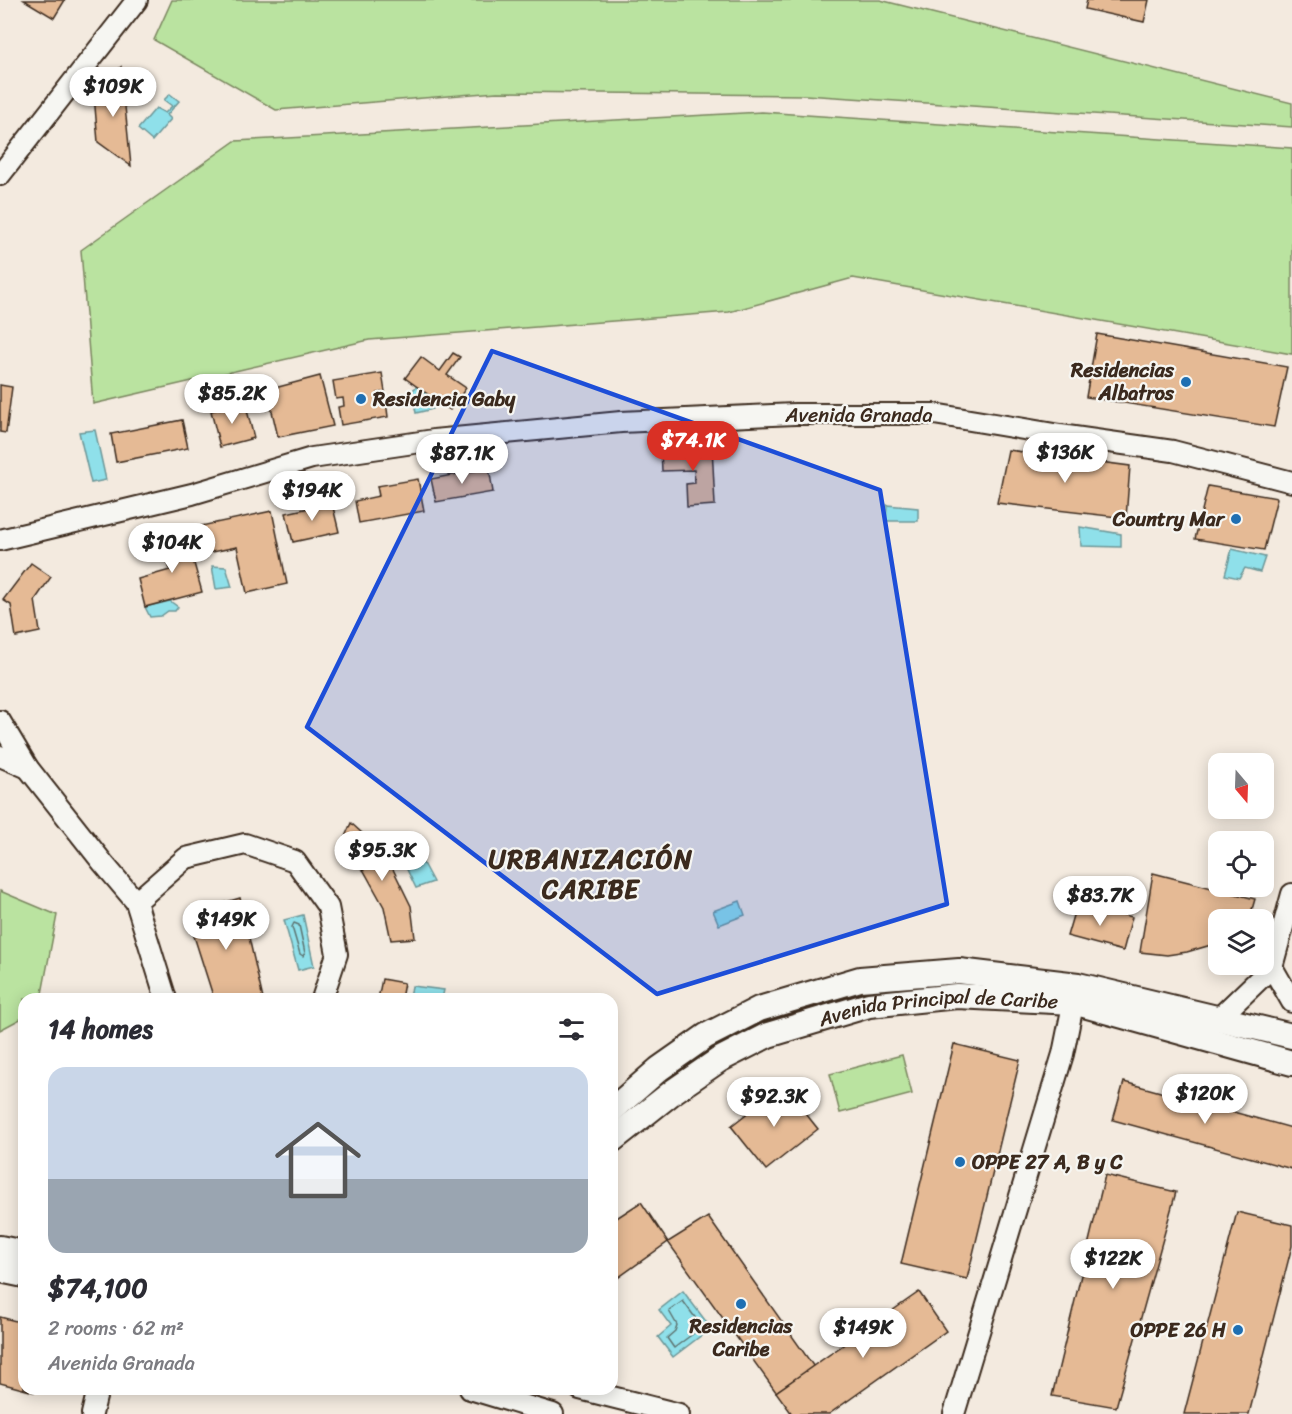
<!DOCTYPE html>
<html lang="en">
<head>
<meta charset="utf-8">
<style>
  :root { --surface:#fff; --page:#f2f2f3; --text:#2b2b33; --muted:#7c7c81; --accent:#d93025 }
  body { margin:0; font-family:Sriracha,sans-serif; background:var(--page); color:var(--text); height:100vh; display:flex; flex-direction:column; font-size:22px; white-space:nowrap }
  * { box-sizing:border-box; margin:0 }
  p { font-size:20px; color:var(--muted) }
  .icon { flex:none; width:33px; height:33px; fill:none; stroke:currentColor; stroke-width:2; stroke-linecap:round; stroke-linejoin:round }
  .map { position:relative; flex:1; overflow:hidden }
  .panel { position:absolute; left:18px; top:993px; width:600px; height:402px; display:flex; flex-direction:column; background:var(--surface); border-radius:18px; box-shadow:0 3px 15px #0003 }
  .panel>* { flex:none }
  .needle { width:39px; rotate:161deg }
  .tools { position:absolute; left:1208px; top:753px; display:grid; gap:12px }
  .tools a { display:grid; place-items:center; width:66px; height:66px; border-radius:12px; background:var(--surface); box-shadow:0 3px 15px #0003; font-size:30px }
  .price { position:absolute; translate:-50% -51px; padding:0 14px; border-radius:21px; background:#fff; color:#222; font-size:20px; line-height:39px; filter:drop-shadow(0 2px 3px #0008) }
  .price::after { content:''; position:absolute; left:50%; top:36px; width:18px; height:14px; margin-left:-9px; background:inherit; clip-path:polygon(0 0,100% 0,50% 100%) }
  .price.current { background:var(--accent); color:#fff }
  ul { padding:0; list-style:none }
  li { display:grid; align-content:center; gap:12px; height:318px; padding:0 30px }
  li span { display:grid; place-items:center; height:186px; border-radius:18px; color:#555 }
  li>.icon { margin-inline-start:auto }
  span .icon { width:108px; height:108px; fill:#fffc; stroke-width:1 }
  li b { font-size:26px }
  h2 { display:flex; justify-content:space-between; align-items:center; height:72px; padding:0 30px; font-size:26px }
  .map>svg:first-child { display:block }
  .green { fill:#bae3a0; stroke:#7a865f; stroke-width:1.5 }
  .water { fill:#8fe0ea; stroke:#6d9798; stroke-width:1.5 }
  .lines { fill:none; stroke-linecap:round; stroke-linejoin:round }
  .shore { stroke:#5d7370; stroke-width:1.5 }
  .building { fill:#e5ba95; stroke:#3b2a1e; stroke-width:1.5 }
  .minor-casing { stroke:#3b2a1e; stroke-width:24 }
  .major-casing { stroke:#3b2a1e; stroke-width:28 }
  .minor { stroke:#f6f6f2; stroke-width:20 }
  .major { stroke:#f6f6f2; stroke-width:24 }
  .marked { fill:#1d4ed8; fill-opacity:0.2; stroke:#1d4ed8; stroke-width:4.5; stroke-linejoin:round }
  .poi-dot { fill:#1f6fb2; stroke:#f6f6f2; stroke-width:2 }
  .labels { text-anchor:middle; stroke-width:4.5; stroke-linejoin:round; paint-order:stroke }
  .poi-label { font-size:20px; font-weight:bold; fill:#3b2a1e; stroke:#f6f6f2; text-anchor:end }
  .street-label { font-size:20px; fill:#3b2a1e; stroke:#f6f6f2 }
  .district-label { font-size:26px; font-weight:bold; letter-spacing:1.5px; fill:#3b2a1e; stroke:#f6f6f2 }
</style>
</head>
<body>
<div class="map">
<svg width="1292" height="1414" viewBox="0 0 1292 1414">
  <rect width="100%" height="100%" fill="#f3eadf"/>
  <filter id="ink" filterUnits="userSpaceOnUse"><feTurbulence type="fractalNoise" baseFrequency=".0167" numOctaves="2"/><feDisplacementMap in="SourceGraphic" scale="12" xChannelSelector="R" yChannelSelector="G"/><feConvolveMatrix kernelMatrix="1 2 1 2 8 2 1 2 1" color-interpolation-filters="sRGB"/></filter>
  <g filter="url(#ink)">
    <!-- green -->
    <g class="green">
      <path d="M 172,0 L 880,0 L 1292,103 L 1292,127 L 805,95 L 497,92 L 276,110 L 154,40 Z"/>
      <path d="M 762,112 L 1292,148 L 1292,354 L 853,278 L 729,312 L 369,340 L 93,404 L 81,250 L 235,141 Z"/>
      <path d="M 0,891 L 57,915 L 41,999 L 24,999 L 24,1017 L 0,1030 Z"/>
      <path d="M 902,1055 L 912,1094 L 840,1113 L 830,1074 Z"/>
    </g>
    <!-- water -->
    <g class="water">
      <path d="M 170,94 L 179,101 L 167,115 L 171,119 L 152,141 L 138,129 L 156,108 L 165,113 L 172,106 L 164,100 Z"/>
      <path d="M 238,374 L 242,392 L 213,400 L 206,383 Z"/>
      <path d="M 418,385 L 431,393 L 433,409 L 416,413 L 412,391 Z"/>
      <path d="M 95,430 L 106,480 L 91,483 L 79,432 Z"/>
      <path d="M 887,505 L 918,508 L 918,521 L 886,521 Z"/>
      <path d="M 1080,527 L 1121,534 L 1121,547 L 1081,546 Z"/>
      <path d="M 1232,549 L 1265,557 L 1260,572 L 1245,568 L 1239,578 L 1225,575 Z"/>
      <path d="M 212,566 L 226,567 L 232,587 L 216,589 Z"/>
      <path d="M 170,601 L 178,607 L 175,611 L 168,611 L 161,616 L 150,617 L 145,607 Z"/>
      <path d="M 411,841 L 433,882 L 416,888 L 396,847 Z"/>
      <path d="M 740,901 L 745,915 L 719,925 L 713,911 Z"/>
      <path d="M 303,915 L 314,966 L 298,970 L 284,920 Z"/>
      <path d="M 412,986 L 444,990 L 442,999 L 410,999 Z"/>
      <path d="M 683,1291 L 711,1328 L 673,1357 L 658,1337 L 671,1326 L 659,1310 Z"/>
    </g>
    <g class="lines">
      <!-- shore -->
      <g class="shore">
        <path d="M 294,923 L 299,925 L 305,953 L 303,956 L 300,954 L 292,927 Z"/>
        <path d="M 683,1301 L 702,1327 L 674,1348 L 667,1338 L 675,1331 L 677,1325 L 669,1311 Z"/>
      </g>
    </g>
    <!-- building -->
    <g class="building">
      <path d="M 24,0 L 65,0 L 54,18 Z"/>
      <path d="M 1087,0 L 1149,0 L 1144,22 L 1085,9 Z"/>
      <path d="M 121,67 L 131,166 L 98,142 L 94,95 Z"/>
      <path d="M 1097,334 L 1287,367 L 1274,427 L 1086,397 Z"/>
      <path d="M 453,353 L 460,357 L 447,375 L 466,388 L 450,410 L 405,378 L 421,357 L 440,371 Z"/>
      <path d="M 382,373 L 385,392 L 378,393 L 379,402 L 386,401 L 388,417 L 341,425 L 338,407 L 344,406 L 343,398 L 336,399 L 333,381 Z"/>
      <path d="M 320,376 L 333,426 L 278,437 L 267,390 Z"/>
      <path d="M 0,385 L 12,387 L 6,433 L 0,432 Z"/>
      <path d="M 245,402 L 254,438 L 220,447 L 211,411 Z"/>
      <path d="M 182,420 L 188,448 L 116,462 L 111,434 Z"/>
      <path d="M 712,446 L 715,505 L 687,507 L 686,484 L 695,483 L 694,470 L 662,471 L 661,449 Z"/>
      <path d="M 1008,450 L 1130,466 L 1126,518 L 997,503 Z"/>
      <path d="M 489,468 L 493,492 L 436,502 L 431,479 Z"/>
      <path d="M 418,479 L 424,511 L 359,523 L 355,501 L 379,496 L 377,486 Z"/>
      <path d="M 1208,486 L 1277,498 L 1264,550 L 1195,539 Z"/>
      <path d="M 332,503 L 339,532 L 293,542 L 286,513 Z"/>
      <path d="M 272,511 L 287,584 L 247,593 L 237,547 L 207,553 L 201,526 Z"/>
      <path d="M 185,531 L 202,592 L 145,607 L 138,579 L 170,570 L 161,538 Z"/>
      <path d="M 31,563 L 51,577 L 35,600 L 40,632 L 16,637 L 11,605 L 3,600 Z"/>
      <path d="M 351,823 L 386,855 L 411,906 L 415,938 L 391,940 L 384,907 L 364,871 L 340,848 Z"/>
      <path d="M 1153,873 L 1255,899 L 1249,920 L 1218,920 L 1218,938 L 1211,945 L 1187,952 L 1167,955 L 1140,952 Z"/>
      <path d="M 240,898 L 263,999 L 214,999 L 187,914 Z"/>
      <path d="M 1077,902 L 1132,917 L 1123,951 L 1067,936 Z"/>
      <path d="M 382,979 L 404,983 L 401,999 L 378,999 Z"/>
      <path d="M 954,1044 L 1020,1060 L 967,1279 L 901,1264 Z"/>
      <path d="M 1124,1082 L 1292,1128 L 1292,1169 L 1113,1120 Z"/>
      <path d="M 783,1085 L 818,1129 L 766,1170 L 731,1126 Z"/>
      <path d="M 1105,1175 L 1176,1192 L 1116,1407 L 1052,1396 Z"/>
      <path d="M 641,1202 L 668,1242 L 612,1282 L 612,1221 Z"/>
      <path d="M 1237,1212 L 1292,1225 L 1292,1246 L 1249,1414 L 1184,1414 Z"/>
      <path d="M 708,1217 L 814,1367 L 776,1392 L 668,1242 Z"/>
      <path d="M 919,1292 L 946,1331 L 829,1414 L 792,1414 L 776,1392 Z"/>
      <path d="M 0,1317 L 24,1323 L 24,1389 L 35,1389 L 34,1392 L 0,1383 Z"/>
    </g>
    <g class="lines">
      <!-- minor casing -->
      <g class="minor-casing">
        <g id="minor">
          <path d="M 0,175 L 137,0"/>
          <path d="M 0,540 L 192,494 L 312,458 L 434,440 L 621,422 L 795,414 L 934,414 L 1060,435 L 1173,451 L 1292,482"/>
          <path d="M 0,721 L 28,768 L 103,863 L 136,902 L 166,999"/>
          <path d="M 0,756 L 28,768"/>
          <path d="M 136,902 L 186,858 L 245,844 L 295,861 L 328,907 L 337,954 L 322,999"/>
          <path d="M 1272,967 L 1292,894"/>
          <path d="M 1219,1018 L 1272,967 L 1292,1002"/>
          <path d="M 470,1389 L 553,1414"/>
          <path d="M 580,1389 L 679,1414"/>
          <path d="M 92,1414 L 98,1389"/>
          <path d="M 954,1414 L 1063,1054 L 1076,990"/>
        </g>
      </g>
      <!-- major casing -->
      <g class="major-casing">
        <g id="major">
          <path d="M 612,1110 L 659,1069 L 706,1036 L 759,1009 L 860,979 L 959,971 L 1078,985 L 1292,1036"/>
          <path id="s1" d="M 612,1140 L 674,1091 L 719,1060 L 768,1035 L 869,1005 L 957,996 L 1073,1002 L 1292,1063"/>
          <path d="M 0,1248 L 24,1253"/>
          <path d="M 0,1270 L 24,1275"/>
        </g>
      </g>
      <!-- minor -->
      <use href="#minor" class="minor"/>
      <!-- major -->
      <use href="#major" class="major"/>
    </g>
  </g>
  <!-- marked area -->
  <path class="marked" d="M 492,351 L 880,490 L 947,904 L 657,994 L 307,727 Z"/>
  <!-- markers -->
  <g class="poi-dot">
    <circle cx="1186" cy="382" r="6"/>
    <circle cx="361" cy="399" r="6"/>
    <circle cx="1236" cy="519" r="6"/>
    <circle cx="960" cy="1162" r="6"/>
    <circle cx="741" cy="1304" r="6"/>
    <circle cx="1238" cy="1330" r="6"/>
  </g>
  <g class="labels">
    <!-- poi labels -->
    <g class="poi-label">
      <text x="1174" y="377">Residencias<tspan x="1174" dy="23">Albatros</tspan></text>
      <text x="373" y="406" text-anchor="start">Residencia Gaby</text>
      <text x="1224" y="526">Country Mar</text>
      <text x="972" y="1169" text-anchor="start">OPPE 27 A, B y C</text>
      <text x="741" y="1333" text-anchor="middle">Residencias<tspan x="741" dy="23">Caribe</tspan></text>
      <text x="1226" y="1337">OPPE 26 H</text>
    </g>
    <!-- street labels -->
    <g class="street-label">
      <text x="859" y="422">Avenida Granada</text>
      <text dy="7" stroke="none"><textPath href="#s1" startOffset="363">Avenida Principal de Caribe</textPath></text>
    </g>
    <!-- district labels -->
    <g class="district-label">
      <text x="591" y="868">URBANIZACIÓN<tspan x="591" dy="30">CARIBE</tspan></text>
    </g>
  </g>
</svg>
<div class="tools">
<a><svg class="needle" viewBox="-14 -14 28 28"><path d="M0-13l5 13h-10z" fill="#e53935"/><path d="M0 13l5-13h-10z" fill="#7c7c81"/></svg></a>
<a><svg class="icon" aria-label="locate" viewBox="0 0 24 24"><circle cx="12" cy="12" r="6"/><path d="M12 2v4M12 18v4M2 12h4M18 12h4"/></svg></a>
<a><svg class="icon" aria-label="layers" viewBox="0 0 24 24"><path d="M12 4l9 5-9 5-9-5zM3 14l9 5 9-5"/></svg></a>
</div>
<b class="price" style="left:113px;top:118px">$109K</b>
<b class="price" style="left:232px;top:425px">$85.2K</b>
<b class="price current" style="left:693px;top:472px">$74.1K</b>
<b class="price" style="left:1065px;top:484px">$136K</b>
<b class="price" style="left:462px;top:485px">$87.1K</b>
<b class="price" style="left:312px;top:522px">$194K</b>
<b class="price" style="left:172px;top:574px">$104K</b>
<b class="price" style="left:382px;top:882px">$95.3K</b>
<b class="price" style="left:1100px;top:927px">$83.7K</b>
<b class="price" style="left:226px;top:951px">$149K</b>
<b class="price" style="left:1205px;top:1125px">$120K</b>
<b class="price" style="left:774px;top:1128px">$92.3K</b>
<b class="price" style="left:1113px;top:1290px">$122K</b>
<b class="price" style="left:863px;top:1359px">$149K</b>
<section class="panel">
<h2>14 homes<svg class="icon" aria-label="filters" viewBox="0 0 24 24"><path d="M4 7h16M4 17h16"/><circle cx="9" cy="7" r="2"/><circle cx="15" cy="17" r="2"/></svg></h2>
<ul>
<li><span style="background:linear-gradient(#c9d6e8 60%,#9aa5b1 0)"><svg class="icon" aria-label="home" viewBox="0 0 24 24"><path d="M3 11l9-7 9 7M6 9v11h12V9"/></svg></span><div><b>$74,100</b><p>2 rooms · 62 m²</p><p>Avenida Granada</p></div></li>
</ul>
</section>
</div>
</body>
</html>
